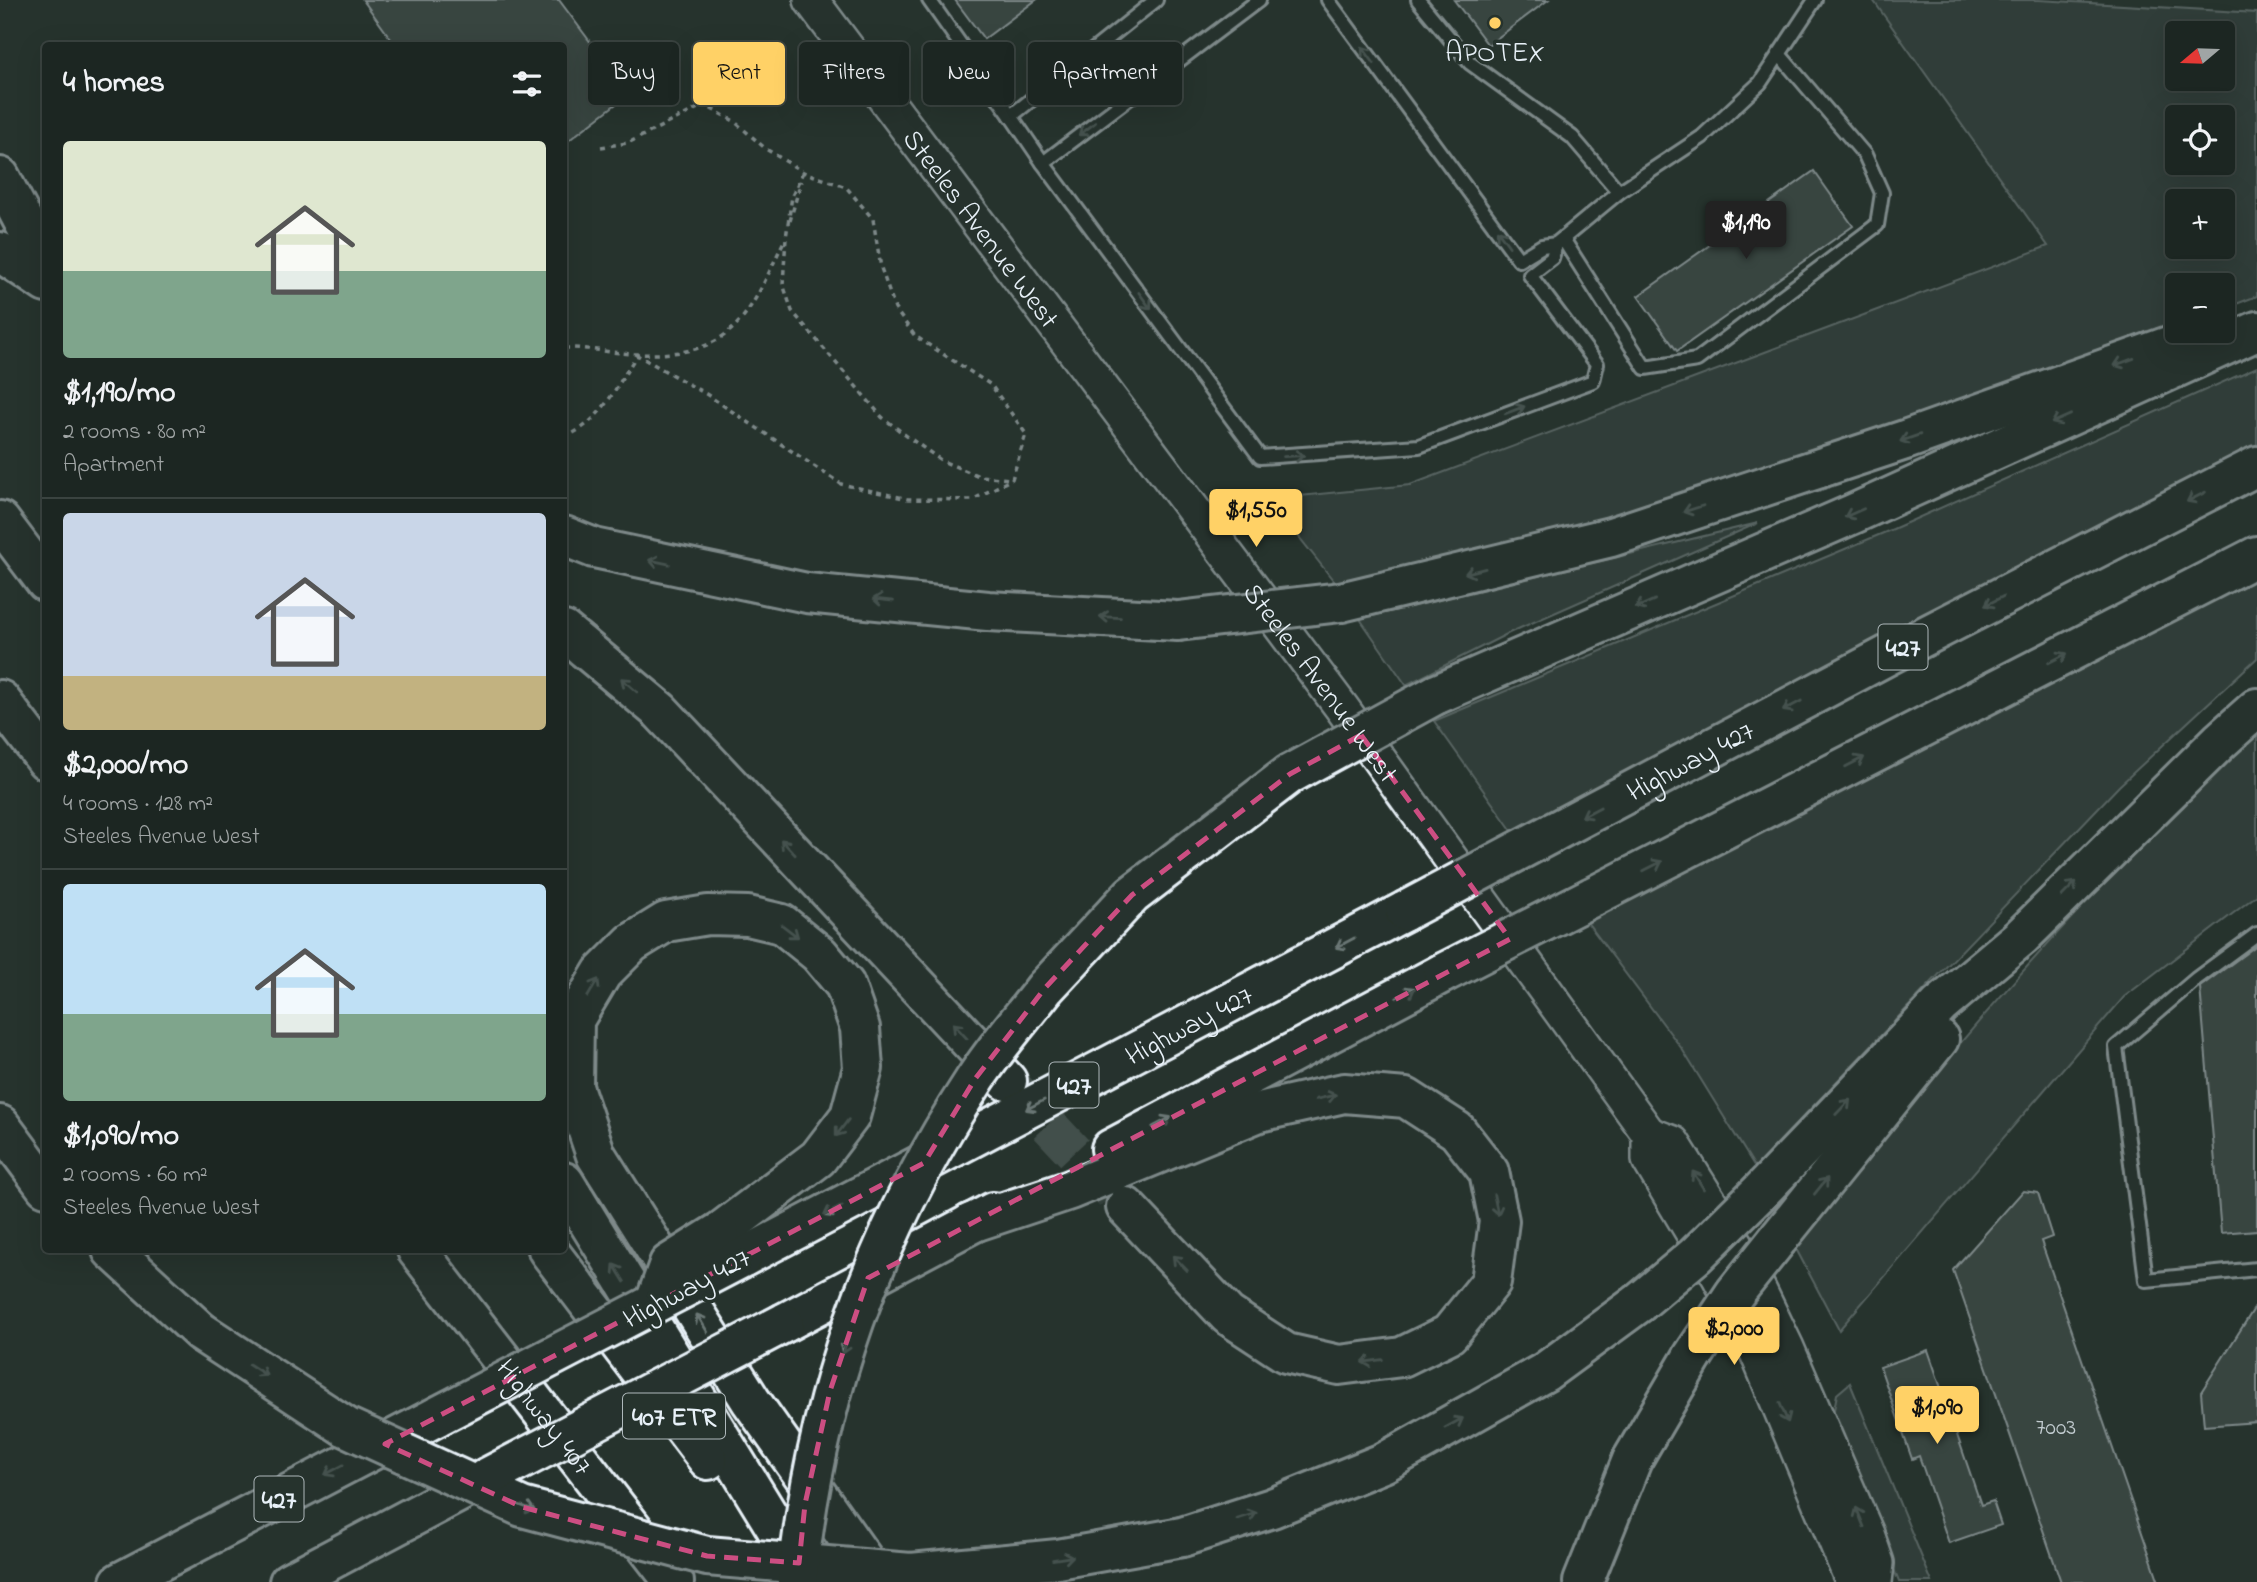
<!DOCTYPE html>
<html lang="en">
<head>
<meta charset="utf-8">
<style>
  :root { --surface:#1c2622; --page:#252e2a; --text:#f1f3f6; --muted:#a0a5a5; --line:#3a4340; --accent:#ffd166 }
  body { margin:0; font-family:"Indie Flower",sans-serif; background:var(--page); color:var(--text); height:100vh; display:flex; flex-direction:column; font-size:26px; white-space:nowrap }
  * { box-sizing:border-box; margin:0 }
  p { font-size:23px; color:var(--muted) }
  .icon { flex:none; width:38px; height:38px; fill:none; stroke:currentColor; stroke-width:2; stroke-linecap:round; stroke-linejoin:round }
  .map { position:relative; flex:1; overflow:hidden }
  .sheet { position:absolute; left:42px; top:42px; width:525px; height:1211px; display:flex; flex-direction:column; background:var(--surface); border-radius:7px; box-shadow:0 7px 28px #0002,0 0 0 2px var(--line) }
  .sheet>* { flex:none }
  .banner { position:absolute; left:588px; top:42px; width:665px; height:63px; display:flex; gap:14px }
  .needle { width:46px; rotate:251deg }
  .controls { position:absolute; left:2165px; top:21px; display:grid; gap:14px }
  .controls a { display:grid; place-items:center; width:70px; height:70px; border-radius:7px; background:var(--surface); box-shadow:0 7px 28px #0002,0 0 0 2px var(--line); font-size:35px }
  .price { position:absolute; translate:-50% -60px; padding:0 16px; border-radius:7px; background:var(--accent); color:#111; font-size:23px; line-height:46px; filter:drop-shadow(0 2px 4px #0008) }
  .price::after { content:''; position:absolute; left:50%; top:42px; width:21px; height:16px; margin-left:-10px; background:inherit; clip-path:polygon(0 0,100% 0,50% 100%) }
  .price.on { background:#222; color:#fff }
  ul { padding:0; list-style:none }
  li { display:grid; align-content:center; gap:14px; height:371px; padding:0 21px }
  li+li { border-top:2px solid var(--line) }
  li span { display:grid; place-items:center; height:217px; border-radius:7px; color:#555 }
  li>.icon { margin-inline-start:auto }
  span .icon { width:126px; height:126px; fill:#fffc; stroke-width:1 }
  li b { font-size:30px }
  h2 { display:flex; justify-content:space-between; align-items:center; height:84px; padding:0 21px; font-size:30px }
  .chip { padding:0 24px; border-radius:7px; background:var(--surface); box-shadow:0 7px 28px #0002,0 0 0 2px var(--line); font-size:24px; line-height:63px }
  .chip.on { background:var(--accent); color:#111 }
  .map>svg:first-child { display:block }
  .green { fill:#3e4b47; stroke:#939ea0; stroke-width:2; fill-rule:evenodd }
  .building { fill:#505c59; stroke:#e8f1f8; stroke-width:2 }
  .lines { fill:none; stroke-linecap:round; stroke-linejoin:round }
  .highway-tunnel { stroke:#43504b; stroke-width:38; stroke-dasharray:38 19; stroke-linecap:butt }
  .lane-casing { stroke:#e8f1f8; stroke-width:18 }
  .secondary-casing { stroke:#e8f1f8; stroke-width:38 }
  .highway-casing { stroke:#e8f1f8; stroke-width:44 }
  .path { stroke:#e8f1f8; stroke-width:3.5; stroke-dasharray:5 5; stroke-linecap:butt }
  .lane { stroke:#26332d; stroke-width:12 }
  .secondary { stroke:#26332d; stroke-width:33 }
  .highway { stroke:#26332d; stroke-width:38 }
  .highway-bridge-casing { stroke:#e8f1f8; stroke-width:44; stroke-linecap:butt }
  .highway-bridge { stroke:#26332d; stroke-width:38 }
  .oneway { stroke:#6a7674 }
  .marked { fill:none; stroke:#cc4e82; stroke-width:5; stroke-dasharray:14 9; stroke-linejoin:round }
  .poi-dot { fill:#ffd166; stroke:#26332d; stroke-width:2.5 }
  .labels { text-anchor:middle; stroke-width:7; stroke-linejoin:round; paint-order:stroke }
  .number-label { font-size:24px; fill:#c2ccd0 }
  .shield { fill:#26332d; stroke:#aeb8bb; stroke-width:2 }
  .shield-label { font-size:26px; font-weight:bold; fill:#e8f1f8 }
  .poi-label { font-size:28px; fill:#e8f1f8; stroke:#26332d }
  .street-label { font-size:28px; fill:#e8f1f8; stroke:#26332d }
</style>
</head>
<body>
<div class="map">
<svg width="2257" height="1582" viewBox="0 0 2257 1582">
  <rect width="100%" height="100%" fill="#26332d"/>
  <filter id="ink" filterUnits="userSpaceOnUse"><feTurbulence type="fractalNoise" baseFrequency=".0143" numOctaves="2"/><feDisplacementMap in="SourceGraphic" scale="14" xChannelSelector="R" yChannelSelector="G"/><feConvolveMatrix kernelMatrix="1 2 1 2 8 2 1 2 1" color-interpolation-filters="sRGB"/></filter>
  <g filter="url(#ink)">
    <!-- green -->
    <g class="green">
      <path d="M 1873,0 L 2039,0 L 2257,13 L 2257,296 L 2223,309 L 2222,285 L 2177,285 L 2177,326 L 1600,524 L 1337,585 L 1269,499 L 1410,485 L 2048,246 ZM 2177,33 L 2222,33 L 2222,79 L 2177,79 ZM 2177,117 L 2222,117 L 2222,163 L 2177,163 ZM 2177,201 L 2222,201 L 2222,247 L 2177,247 Z"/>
      <path d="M 2257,367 L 2257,450 L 1515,835 L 1434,721 L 1893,529 Z"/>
      <path d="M 1758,523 L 1509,633 L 1406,685 L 1360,619 Z"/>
      <path d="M 2257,569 L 2257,658 L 2119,786 L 1755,1167 L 1682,1049 L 1584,918 Z"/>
      <path d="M 2257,734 L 2257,895 L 2124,997 L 1839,1330 L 1794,1245 C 1938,1066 2085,888 2257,734 Z"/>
      <path d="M 1850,1383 L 1932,1582 L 1899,1582 L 1833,1415 L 1837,1394 Z"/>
    </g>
    <!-- building -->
    <g class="building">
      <path d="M 363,0 L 559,0 L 629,94 L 564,144 L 564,46 L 396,46 Z"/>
      <path d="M 955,0 L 1036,0 L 984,39 Z"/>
      <path d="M 1454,0 L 1548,0 L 1488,45 Z"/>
      <path d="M 1814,171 L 1853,226 L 1677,351 L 1638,296 Z"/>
      <path d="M 2257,945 L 2257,1230 L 2221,1233 L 2200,987 Z"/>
      <path d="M 2023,1191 L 2038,1193 L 2052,1237 L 2041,1241 L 2159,1582 L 2061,1582 L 1953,1270 Z"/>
      <path d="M 2257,1304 L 2257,1422 L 2204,1426 L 2201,1392 Z"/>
      <path d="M 1928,1350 L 1981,1505 L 1993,1501 L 2001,1525 L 1949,1543 L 1919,1456 L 1912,1459 L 1880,1367 Z"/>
    </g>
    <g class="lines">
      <!-- highway-tunnel -->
      <path class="highway-tunnel" d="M 1009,1083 L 1119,1200"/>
      <!-- lane casing -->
      <g class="lane-casing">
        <g id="lane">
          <path d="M 929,0 L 1011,116 L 1156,0"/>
          <path d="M 1259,0 L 1043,163 L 1260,457 L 1419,446 L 1593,381 L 1597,364 L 1530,275 L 1552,258 L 1556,244"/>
          <path d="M 1328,0 L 1519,260 L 1542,246 L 1556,244 L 1619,192"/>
          <path d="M 1418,0 L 1470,63 L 1572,137 L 1619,192 L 1702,137 L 1760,83 L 1815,0"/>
          <path d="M 1011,116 L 1043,163"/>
          <path d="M 1563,239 L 1645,368 L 1697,360 L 1877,225 L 1882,193 L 1865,155 L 1779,54"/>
          <path d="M 2257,934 L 2196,979 L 2116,1047 L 2146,1280 L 2257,1269"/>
        </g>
      </g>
      <!-- secondary casing -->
      <g class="secondary-casing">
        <g id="secondary">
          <path id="s1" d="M 811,0 L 1342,708 L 1649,1134 L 1649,1160 L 1719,1277 L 1752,1341 L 1851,1578 L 1856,1582"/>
          <path d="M 1649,1134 L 1673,1143 L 1740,1250 L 1787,1348 L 1867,1534 L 1877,1563 L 1875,1582"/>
        </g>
      </g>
      <!-- highway casing -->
      <g class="highway-casing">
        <g id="highway">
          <path d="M 0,177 L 46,264"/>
          <path d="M 0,252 L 46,283"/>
          <path d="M 0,521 L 46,582"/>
          <path d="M 564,536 L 594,548 L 807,593 L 988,611 L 1178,621"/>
          <path d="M 1341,602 L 1611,537 L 1905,440 L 2211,331"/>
          <path d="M 564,631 L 660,711 L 1007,1081"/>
          <path d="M 1435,695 L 1853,514 L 2257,331"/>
          <path d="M 0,700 L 46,760"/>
          <path id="s2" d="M 1552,833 L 1892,653 L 2257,466"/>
          <path d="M 1592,897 L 2257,556"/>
          <path d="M 1045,988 L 1132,895 L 1290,774"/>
          <path d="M 0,1125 L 46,1187"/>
          <path d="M 1111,1149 L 1443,973"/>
          <path d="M 564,1182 L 809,1582"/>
          <path d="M 1761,1191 L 1940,1005 L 2021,937 L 2220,741 L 2257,708"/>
          <path d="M 971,1223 L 1070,1190 L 1259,1112 L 1344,1093 L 1406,1098 L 1457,1131 L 1489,1172 L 1499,1221 L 1491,1282 L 1449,1334 L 1402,1357 L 1339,1365 L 1286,1353 L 1228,1315 L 1126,1207"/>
          <path d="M 720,1232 L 818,1158 L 850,1116 L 863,1068 L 860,1028 L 845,985 L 819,954 L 782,924 L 748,916 L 708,915 L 666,922 L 632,943 L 602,973 L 574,1020 L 573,1087 L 596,1155 L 751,1401 L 879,1582"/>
          <path d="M 1778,1239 L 1939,1039"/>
          <path d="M 112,1250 L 201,1332"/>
          <path id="s3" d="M 417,1250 L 674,1582"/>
          <path d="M 548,1250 L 708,1460"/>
          <path id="s4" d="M 742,1258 L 1405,911"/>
          <path d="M 784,1323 L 993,1212"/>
          <path d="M 1182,1537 L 1272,1508 L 1383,1463 L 1545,1372 L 1639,1303"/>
          <path d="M 120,1582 L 438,1416"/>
          <path d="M 289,1582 L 486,1478"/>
          <path d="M 1583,1582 L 1632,1460 L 1693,1356"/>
        </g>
      </g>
      <!-- path -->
      <g class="path">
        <path d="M 601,147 L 628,143 L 704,105 L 734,121 L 766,149 L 803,172 L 846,187 L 873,219 L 881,268 L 895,309 L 915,336 L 991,385 L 1026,434 L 1012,479 L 972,500 L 908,499 L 841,484 L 706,394 L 637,355"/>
        <path d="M 803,172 L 792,196 L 786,238 L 783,284 L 792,311 L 882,417 L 908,437 L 942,461 L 979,476 L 1010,479"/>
        <path d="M 790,221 L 801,181"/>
        <path d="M 564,348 C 589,347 613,354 638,354 C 734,357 747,319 784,241"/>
        <path d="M 564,437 C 601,424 616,386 637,355"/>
      </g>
      <!-- lane -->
      <use href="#lane" class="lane"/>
      <!-- secondary -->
      <use href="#secondary" class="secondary"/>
      <!-- highway -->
      <use href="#highway" class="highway"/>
      <!-- highway-bridge casing -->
      <g class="highway-bridge-casing">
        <g id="highway-bridge">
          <path d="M 1178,621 L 1341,602"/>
          <path d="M 1290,774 L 1435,695"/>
          <path d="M 1405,911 L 1552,833"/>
          <path d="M 1443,973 L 1592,897"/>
          <path d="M 655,1303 L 669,1264 L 720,1232"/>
          <path d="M 1639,1303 L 1695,1256 L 1761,1191"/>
          <path d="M 201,1332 L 346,1427 L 522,1507 L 707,1556 L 911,1573 L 1058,1559 L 1182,1537"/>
          <path d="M 1693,1356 L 1735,1293 L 1778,1239"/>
          <path d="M 438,1416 L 742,1258"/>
          <path d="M 486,1478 L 784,1323"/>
          <path d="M 797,1582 C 816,1397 872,1237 974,1081 C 995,1048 1022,1018 1045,988"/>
        </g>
      </g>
      <!-- highway-bridge -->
      <use href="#highway-bridge" class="highway-bridge"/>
    </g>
    <!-- one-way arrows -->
    <defs><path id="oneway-shaft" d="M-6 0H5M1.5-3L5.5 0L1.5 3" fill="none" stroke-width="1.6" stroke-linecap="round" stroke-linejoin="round" transform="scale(1.75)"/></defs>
    <g class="oneway">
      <use href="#oneway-shaft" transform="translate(1368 55) rotate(-126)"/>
      <use href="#oneway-shaft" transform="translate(1087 129) rotate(143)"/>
      <use href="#oneway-shaft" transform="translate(1503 238) rotate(-126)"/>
      <use href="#oneway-shaft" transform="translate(1145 301) rotate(54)"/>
      <use href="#oneway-shaft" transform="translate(2124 362) rotate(160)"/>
      <use href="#oneway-shaft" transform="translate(1515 410) rotate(-21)"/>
      <use href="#oneway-shaft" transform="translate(2061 419) rotate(156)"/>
      <use href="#oneway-shaft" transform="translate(1910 438) rotate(161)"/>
      <use href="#oneway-shaft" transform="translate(1294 456) rotate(-3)"/>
      <use href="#oneway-shaft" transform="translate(2196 497) rotate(153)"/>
      <use href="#oneway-shaft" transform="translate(1693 509) rotate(162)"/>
      <use href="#oneway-shaft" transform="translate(1854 513) rotate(156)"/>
      <use href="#oneway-shaft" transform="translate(659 562) rotate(-168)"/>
      <use href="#oneway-shaft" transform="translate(1475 571) rotate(166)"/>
      <use href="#oneway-shaft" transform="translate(883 600) rotate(-174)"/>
      <use href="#oneway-shaft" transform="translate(1994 601) rotate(153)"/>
      <use href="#oneway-shaft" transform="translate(1645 604) rotate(157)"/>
      <use href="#oneway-shaft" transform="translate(1110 617) rotate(-177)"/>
      <use href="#oneway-shaft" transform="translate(2058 658) rotate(-27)"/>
      <use href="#oneway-shaft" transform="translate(629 685) rotate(-139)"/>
      <use href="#oneway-shaft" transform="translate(1792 706) rotate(152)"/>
      <use href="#oneway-shaft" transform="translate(1855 762) rotate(-27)"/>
      <use href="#oneway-shaft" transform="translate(1591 812) rotate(152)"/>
      <use href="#oneway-shaft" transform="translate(788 847) rotate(-133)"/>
      <use href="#oneway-shaft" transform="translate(1653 866) rotate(-27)"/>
      <use href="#oneway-shaft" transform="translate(2069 889) rotate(-45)"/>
      <use href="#oneway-shaft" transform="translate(790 931) rotate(37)"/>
      <use href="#oneway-shaft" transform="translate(1345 943) rotate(152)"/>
      <use href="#oneway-shaft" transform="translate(593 988) rotate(-59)"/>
      <use href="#oneway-shaft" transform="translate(1406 993) rotate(-28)"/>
      <use href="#oneway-shaft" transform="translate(960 1031) rotate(-133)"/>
      <use href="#oneway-shaft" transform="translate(1326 1097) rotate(-13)"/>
      <use href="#oneway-shaft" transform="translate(1035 1105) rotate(152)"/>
      <use href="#oneway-shaft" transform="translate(1843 1107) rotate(-46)"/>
      <use href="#oneway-shaft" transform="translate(1162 1122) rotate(-28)"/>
      <use href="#oneway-shaft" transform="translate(842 1128) rotate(127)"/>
      <use href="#oneway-shaft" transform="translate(1698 1180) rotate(-122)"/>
      <use href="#oneway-shaft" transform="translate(1821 1186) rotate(-51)"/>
      <use href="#oneway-shaft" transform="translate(1496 1205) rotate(78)"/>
      <use href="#oneway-shaft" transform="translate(833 1211) rotate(152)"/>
      <use href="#oneway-shaft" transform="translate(1180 1263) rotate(-134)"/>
      <use href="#oneway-shaft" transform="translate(619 1273) rotate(-122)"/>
      <use href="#oneway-shaft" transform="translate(702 1323) rotate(-122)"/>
      <use href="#oneway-shaft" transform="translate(846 1344) rotate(109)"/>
      <use href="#oneway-shaft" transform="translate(1372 1361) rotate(172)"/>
      <use href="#oneway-shaft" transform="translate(258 1370) rotate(33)"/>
      <use href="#oneway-shaft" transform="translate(1784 1413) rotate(67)"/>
      <use href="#oneway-shaft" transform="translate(1454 1423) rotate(-29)"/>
      <use href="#oneway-shaft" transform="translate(334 1470) rotate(152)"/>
      <use href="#oneway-shaft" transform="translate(525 1507) rotate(18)"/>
      <use href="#oneway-shaft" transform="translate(1247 1516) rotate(-18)"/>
      <use href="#oneway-shaft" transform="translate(1860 1517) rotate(-112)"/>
      <use href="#oneway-shaft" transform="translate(1063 1558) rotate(-9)"/>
    </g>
  </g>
  <!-- marked area -->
  <path d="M0 0H2257V1582H0ZM 1361,735 L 1510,939 L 868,1278 L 830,1391 L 805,1504 L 799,1563 L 707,1556 L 522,1507 L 385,1444 L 924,1163 L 975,1079 L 1045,988 L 1132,895 L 1290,774 Z" fill="#26332d" fill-opacity=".55" fill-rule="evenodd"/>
  <path class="marked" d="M 1361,735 L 1510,939 L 868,1278 L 830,1391 L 805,1504 L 799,1563 L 707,1556 L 522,1507 L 385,1444 L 924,1163 L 975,1079 L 1045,988 L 1132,895 L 1290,774 Z"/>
  <!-- markers -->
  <circle class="poi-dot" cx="1495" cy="23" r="7"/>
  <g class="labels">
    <!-- number labels -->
    <g class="number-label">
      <text x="2056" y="1434">7003</text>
    </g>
    <!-- shield labels -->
    <g class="shield">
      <rect x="1878.5" y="624.5" width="49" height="45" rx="5"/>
      <rect x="1049.5" y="1062.5" width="49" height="45" rx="5"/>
      <rect x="623" y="1393.5" width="102" height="45" rx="5"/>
      <rect x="254.5" y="1476.5" width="49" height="45" rx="5"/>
    </g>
    <g class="shield-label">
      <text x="1903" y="656">427</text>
      <text x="1074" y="1094">427</text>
      <text x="674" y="1425">407 ETR</text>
      <text x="279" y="1508">427</text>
    </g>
    <!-- poi labels -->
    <g class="poi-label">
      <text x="1495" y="61">APOTEX</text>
    </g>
    <!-- street labels -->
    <g class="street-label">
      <text dy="10" stroke="none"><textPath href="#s1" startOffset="285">Steeles Avenue West</textPath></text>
      <text dy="10" stroke="none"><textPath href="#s1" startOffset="852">Steeles Avenue West</textPath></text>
      <text dy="10" stroke="none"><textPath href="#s2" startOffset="156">Highway 427</textPath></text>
      <text dy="10" stroke="none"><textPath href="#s4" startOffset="504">Highway 427</textPath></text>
      <text transform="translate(686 1287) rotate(-28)" y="10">Highway 427</text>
      <text dy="10" stroke="none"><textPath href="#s3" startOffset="210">Highway 407</textPath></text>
    </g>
  </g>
</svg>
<div class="controls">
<a><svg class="needle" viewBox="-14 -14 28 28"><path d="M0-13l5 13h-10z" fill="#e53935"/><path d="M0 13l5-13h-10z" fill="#a0a5a5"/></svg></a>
<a><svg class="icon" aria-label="locate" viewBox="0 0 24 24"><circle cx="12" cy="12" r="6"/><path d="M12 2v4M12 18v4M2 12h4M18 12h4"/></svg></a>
<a>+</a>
<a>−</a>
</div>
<b class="price on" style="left:1746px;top:261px">$1,190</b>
<b class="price" style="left:1256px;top:549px">$1,550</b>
<b class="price" style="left:1734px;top:1367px">$2,000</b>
<b class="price" style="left:1937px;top:1446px">$1,090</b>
<div class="banner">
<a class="chip">Buy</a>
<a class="chip on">Rent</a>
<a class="chip">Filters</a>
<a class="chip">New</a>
<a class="chip">Apartment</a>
</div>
<section class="sheet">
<h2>4 homes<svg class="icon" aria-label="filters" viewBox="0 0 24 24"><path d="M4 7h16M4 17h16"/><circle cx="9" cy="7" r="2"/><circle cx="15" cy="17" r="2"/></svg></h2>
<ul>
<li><span style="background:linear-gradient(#dfe7d0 60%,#7fa58c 0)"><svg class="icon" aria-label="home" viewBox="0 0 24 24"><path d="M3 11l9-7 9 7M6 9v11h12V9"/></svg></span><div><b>$1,190/mo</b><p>2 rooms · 80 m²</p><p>Apartment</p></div></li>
<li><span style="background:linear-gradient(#c9d6e8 75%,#c2b280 0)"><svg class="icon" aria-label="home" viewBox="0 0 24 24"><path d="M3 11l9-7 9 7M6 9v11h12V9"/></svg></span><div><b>$2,000/mo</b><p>4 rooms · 128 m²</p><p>Steeles Avenue West</p></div></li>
<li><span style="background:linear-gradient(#bfe0f5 60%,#7fa58c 0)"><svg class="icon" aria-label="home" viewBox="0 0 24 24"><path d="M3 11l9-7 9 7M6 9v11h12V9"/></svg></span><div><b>$1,090/mo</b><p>2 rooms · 60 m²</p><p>Steeles Avenue West</p></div></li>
</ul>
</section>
</div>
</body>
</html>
